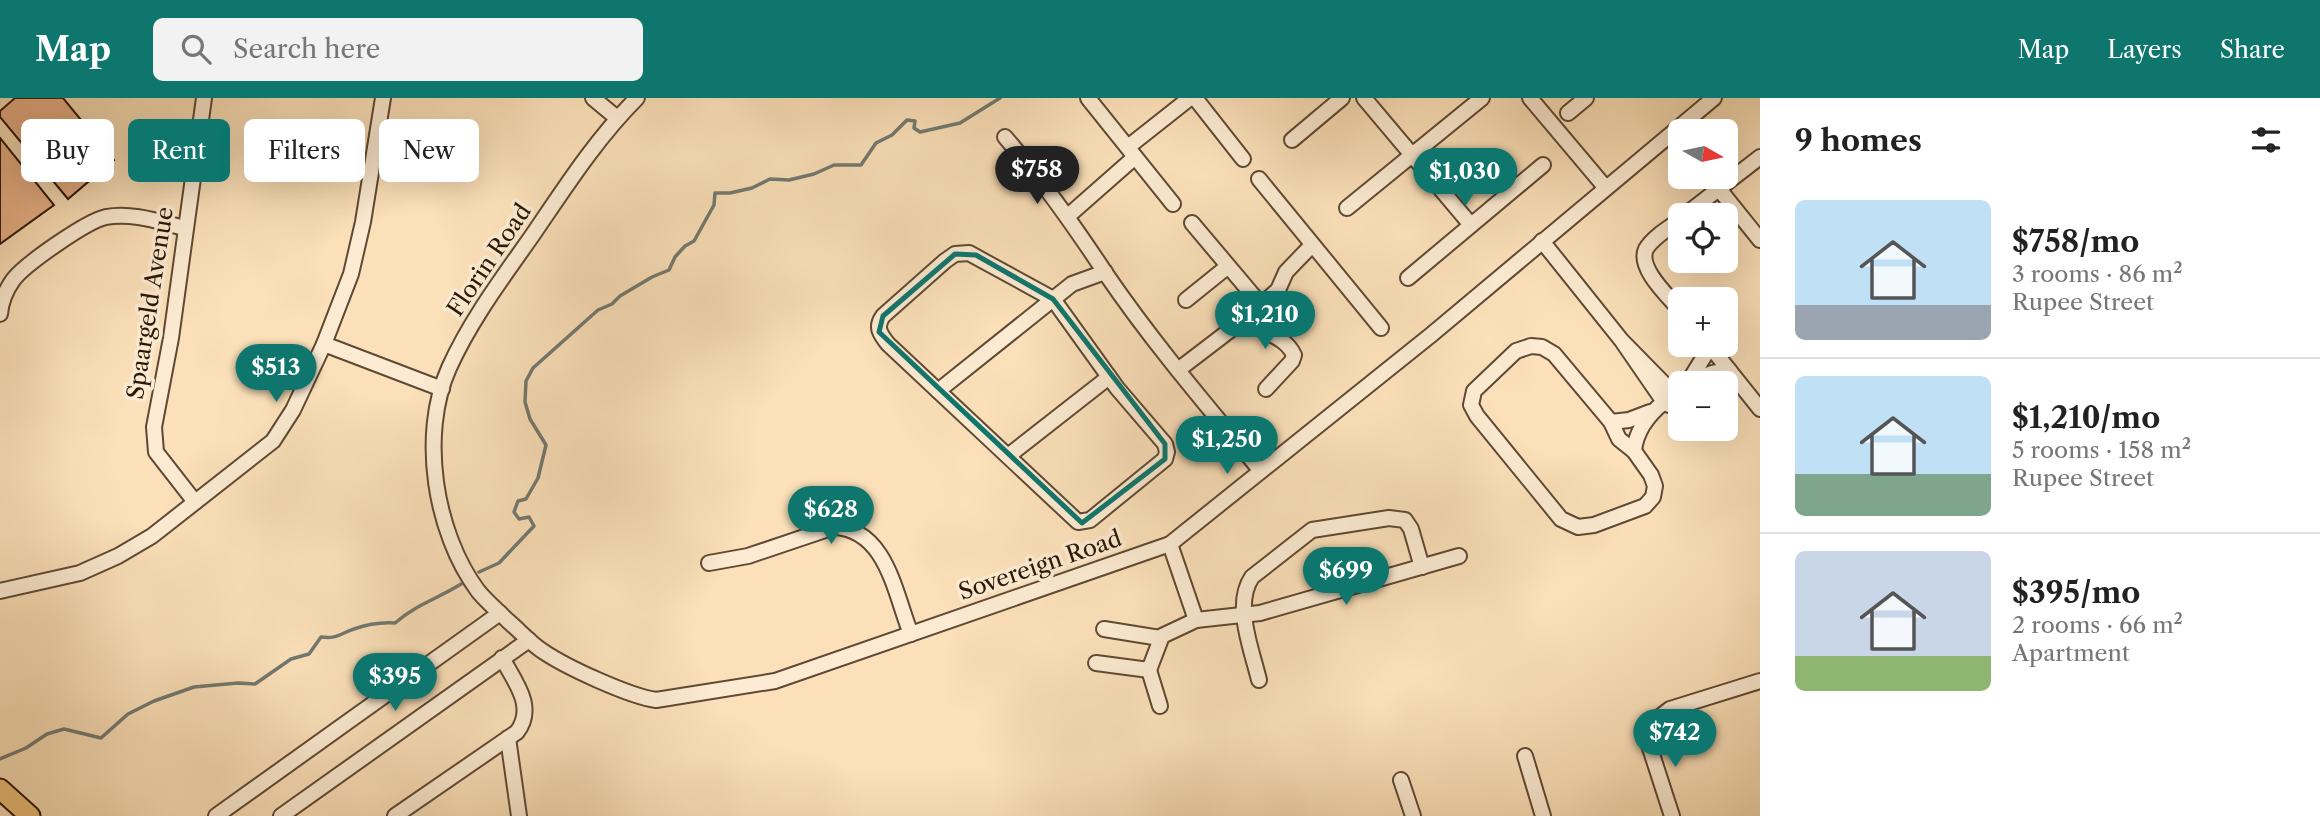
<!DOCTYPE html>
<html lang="en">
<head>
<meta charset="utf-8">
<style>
  :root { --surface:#fff; --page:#f2f2f2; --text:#222; --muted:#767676; --line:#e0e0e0; --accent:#0f766e }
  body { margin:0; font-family:"Libre Caslon Text",serif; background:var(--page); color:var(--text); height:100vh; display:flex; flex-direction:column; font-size:26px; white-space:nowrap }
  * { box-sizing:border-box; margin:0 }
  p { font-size:23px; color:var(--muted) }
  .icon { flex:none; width:38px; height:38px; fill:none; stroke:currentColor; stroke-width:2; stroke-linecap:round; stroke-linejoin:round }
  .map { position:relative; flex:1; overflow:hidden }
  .drawer { display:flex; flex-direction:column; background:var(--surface); width:560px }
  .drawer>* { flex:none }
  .top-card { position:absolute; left:21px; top:21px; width:665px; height:63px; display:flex; gap:14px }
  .needle { width:46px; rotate:99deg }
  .controls { position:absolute; left:1668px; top:21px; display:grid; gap:14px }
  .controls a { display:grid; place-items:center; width:70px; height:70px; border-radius:10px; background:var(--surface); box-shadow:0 7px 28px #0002; font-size:35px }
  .price { position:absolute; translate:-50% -60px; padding:0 16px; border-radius:24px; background:var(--accent); color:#fff; font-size:23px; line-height:46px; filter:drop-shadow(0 2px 4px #0008) }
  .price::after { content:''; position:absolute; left:50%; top:42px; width:21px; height:16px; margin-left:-10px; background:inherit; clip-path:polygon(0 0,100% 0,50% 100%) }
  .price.selected { background:#222; color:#fff }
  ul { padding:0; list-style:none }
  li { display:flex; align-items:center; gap:21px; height:175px; padding:0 35px }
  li+li { border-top:2px solid var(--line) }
  li span { display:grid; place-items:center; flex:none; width:196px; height:140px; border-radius:10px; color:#555 }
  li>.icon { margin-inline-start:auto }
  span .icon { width:84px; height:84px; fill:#fffc; stroke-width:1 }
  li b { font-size:30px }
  h2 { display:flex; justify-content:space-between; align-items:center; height:84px; padding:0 35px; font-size:30px }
  .chip { padding:0 24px; border-radius:10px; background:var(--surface); box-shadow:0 7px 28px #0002; font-size:24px; line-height:63px }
  .chip.selected { background:var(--accent); color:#fff }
  header { display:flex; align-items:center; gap:42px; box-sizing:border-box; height:98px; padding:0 35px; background:var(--accent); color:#fff }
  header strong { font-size:33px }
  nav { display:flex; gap:38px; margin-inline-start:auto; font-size:24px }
  .search { width:490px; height:63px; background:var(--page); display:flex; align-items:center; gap:18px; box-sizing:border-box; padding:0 24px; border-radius:10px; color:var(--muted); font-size:26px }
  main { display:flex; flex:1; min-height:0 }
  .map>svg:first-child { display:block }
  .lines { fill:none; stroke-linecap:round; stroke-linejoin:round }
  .stream { stroke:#727971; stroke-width:3.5 }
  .building { fill:#e9b289; stroke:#2b1707; stroke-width:2 }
  .minor-casing { stroke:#5f4934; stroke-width:18 }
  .major-casing { stroke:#2b1707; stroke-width:23 }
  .minor { stroke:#fcebd2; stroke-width:14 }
  .major { stroke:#eec07c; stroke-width:19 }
  .marked { fill:none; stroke:#0f766e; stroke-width:5; stroke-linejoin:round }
  .labels { text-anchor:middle; stroke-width:7; stroke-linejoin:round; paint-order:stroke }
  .street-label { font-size:23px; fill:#2b1707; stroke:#fcebd2 }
</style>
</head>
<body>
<header>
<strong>Map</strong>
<div class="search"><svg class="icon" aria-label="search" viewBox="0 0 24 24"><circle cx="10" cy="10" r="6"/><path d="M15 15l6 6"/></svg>Search here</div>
<nav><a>Map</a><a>Layers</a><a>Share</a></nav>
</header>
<main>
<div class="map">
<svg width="1760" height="718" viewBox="0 0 1760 718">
  <rect width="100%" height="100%" fill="#fbe0b9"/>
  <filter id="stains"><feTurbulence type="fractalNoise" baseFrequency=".00286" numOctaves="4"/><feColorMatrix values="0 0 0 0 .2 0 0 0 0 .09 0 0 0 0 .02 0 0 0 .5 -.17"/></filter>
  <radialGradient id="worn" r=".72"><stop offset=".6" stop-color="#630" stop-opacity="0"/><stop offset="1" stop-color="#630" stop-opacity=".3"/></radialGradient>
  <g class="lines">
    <!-- stream -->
    <g class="stream">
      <path d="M 479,474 L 499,465 L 534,428 L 529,419 L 519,421 L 514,414 L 518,403 L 526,401 L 538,380 L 546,347 L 530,321 L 525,304 L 526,283 L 533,270 L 598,212 L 612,206 L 620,198 L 652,179 L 669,172 L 675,159 L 685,148 L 694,143 L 714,107 L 715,95 L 730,95 L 752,90 L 770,81 L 789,82 L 814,76 L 834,67 L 861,67 L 876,45 L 892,37 L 907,22 L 915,23 L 914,30 L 920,34 L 960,25 L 1000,0"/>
      <path d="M 0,661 L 26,650 L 47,636 L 64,631 L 101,640 L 128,616 L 154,603 L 194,589 L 238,585 L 255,586 L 291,561 L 309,556 L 321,539 C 338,541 339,536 354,531 C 368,526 380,524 395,525 C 415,507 439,500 461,486"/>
    </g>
  </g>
  <!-- building -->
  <g class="building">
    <path d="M 15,0 L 63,0 L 114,62 L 68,101 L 0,19 L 0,13 Z"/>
    <path d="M 0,40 L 54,107 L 0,146 Z"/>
  </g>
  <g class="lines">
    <!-- minor casing -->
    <g class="minor-casing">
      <g id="minor">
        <path d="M 593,0 L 617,20"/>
        <path d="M 637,0 C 597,40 566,88 534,135 C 504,178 471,221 449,270 C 419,337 435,435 478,493 C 487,504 498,513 508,523 C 520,533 531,546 544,554 C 568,570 629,598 656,602 L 775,583 L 1170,446 L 1431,237 L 1714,0"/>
        <path d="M 1088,0 L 1173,106"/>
        <path d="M 1195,0 L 1243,61"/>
        <path d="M 1364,0 L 1471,127"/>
        <path d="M 1530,0 L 1605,89"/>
        <path d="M 1568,15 L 1586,0"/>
        <path d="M 1005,39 C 1042,82 1075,129 1106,176 C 1153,245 1208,309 1261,373"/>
        <path d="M 1292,42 L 1342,0"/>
        <path d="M 1128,49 L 1190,0"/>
        <path d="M 1259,81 L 1381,230"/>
        <path d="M 1719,91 L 1760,142"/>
        <path d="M 1347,110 L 1482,0"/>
        <path d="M 1685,117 L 1760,59"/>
        <path d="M 1068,118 L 1135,59"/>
        <path d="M 1680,122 C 1669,130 1653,139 1646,151 C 1637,170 1669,199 1680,212"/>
        <path d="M 1192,125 L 1262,208"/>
        <path d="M 1542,143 L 1622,243 L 1664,304 L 1669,307 L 1673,305 L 1675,300 L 1673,295 L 1622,243"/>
        <path d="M 969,155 L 1053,201 L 1117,290 L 1165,346 L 1167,354 L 1165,361 L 1090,422 L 1078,424 L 888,246 C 880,236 875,229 883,218 L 945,163 L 955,156 Z"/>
        <path d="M 1408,180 L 1543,67"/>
        <path d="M 1186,202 L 1227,169"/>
        <path d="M 0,216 C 1,204 6,192 13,182 C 25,166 87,123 106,119 C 132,114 160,124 185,130"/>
        <path d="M 1246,220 C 1261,236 1284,236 1294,257 L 1292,263 L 1266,291"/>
        <path d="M 324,246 L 442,291"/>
        <path d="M 1709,247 L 1760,311"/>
        <path d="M 1531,248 L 1542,249 L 1554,256 L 1611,324 L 1619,341 L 1634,353 L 1651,377 L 1655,388 L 1653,399 L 1645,408 L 1594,427 L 1578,429 L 1561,421 L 1477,318 L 1471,307 L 1474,293 L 1516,253 Z"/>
        <path d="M 1178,272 L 1246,220 L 1278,192 L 1286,174 L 1312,147"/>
        <path d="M 1689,283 L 1705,257 L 1707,247"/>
        <path d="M 1686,285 L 1712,275 L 1729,272"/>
        <path d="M 938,293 L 1072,186 L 1105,174"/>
        <path d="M 1611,324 L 1629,322 L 1650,314"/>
        <path d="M 1634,353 C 1636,332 1648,317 1664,304"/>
        <path d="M 1008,358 L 1109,279"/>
        <path d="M 195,404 L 156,354 L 154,329 L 171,240 L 204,0"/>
        <path d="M 1170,446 L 1196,522 L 1260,515 L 1459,458"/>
        <path d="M 709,465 L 748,458 L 834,429 C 887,431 895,497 911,536"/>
        <path d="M 0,493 L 80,475 L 118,458 L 152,438 L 273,343 L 293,312 L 324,246 L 351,176 L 363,124 L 383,0"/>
        <path d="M 1104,531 L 1160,540"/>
        <path d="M 1096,565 L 1149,572 L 1162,538 L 1196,522"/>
        <path d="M 1149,572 L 1160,608"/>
        <path d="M 1259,582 C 1252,552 1233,507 1252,479 L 1312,432 L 1389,420 L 1405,422 L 1411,431 L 1422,469"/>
        <path d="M 508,640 L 519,718"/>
        <path d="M 1525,658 L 1543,718"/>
        <path d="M 1401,682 L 1413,718"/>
        <path d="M 216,718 L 500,515"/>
        <path d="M 281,718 L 529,542"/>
        <path d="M 395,718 L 517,634 C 536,609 515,584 502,560"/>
        <path d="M 1672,718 L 1649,647 L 1650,632 L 1653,624 L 1670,611 L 1760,583"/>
      </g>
    </g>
    <!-- major casing -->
    <g class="major-casing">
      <path id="major" d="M 0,691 L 30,718"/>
    </g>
    <!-- minor -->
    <use href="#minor" class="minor"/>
    <!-- major -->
    <use href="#major" class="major"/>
  </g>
  <!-- marked area -->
  <path class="marked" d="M 955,156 L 976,157 L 1053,201 L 1165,346 L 1165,361 L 1082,425 L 879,234 L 883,218 Z"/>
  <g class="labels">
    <!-- street labels -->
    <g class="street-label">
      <text transform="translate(489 162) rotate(-56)" y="8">Florin Road</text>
      <text transform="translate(150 205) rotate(-81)" y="8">Spaargeld Avenue</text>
      <text transform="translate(1040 467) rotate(-19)" y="8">Sovereign Road</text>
    </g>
  </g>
  <rect width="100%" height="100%" filter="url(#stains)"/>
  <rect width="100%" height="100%" fill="url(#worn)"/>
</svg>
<div class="controls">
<a><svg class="needle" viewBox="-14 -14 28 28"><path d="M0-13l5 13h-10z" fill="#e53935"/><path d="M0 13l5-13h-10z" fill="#767676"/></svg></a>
<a><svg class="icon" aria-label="locate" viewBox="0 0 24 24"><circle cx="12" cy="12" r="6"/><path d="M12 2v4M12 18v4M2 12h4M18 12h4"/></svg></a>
<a>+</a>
<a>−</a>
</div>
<b class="price selected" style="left:1037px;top:108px">$758</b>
<b class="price" style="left:1465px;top:110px">$1,030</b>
<b class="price" style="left:1265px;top:253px">$1,210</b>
<b class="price" style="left:276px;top:306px">$513</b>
<b class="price" style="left:1227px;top:378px">$1,250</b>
<b class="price" style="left:831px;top:448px">$628</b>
<b class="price" style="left:1346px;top:509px">$699</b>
<b class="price" style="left:395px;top:615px">$395</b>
<b class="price" style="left:1675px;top:671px">$742</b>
<div class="top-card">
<a class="chip">Buy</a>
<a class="chip selected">Rent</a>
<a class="chip">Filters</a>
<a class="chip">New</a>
</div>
</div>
<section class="drawer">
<h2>9 homes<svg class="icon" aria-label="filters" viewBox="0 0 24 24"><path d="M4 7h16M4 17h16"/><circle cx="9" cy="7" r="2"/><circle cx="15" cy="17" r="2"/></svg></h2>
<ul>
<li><span style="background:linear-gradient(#bfe0f5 75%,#9aa5b1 0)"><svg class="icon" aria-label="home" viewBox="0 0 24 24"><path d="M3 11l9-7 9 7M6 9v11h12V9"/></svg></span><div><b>$758/mo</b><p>3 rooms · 86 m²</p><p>Rupee Street</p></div></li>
<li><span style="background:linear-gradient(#bfe0f5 70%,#7fa58c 0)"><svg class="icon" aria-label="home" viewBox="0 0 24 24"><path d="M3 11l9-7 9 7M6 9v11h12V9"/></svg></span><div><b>$1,210/mo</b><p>5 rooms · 158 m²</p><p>Rupee Street</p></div></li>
<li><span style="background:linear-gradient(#c9d6e8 75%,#8fb573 0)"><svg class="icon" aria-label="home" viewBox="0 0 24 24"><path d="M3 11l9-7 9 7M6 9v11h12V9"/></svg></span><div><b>$395/mo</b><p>2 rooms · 66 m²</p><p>Apartment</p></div></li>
</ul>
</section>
</main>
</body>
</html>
